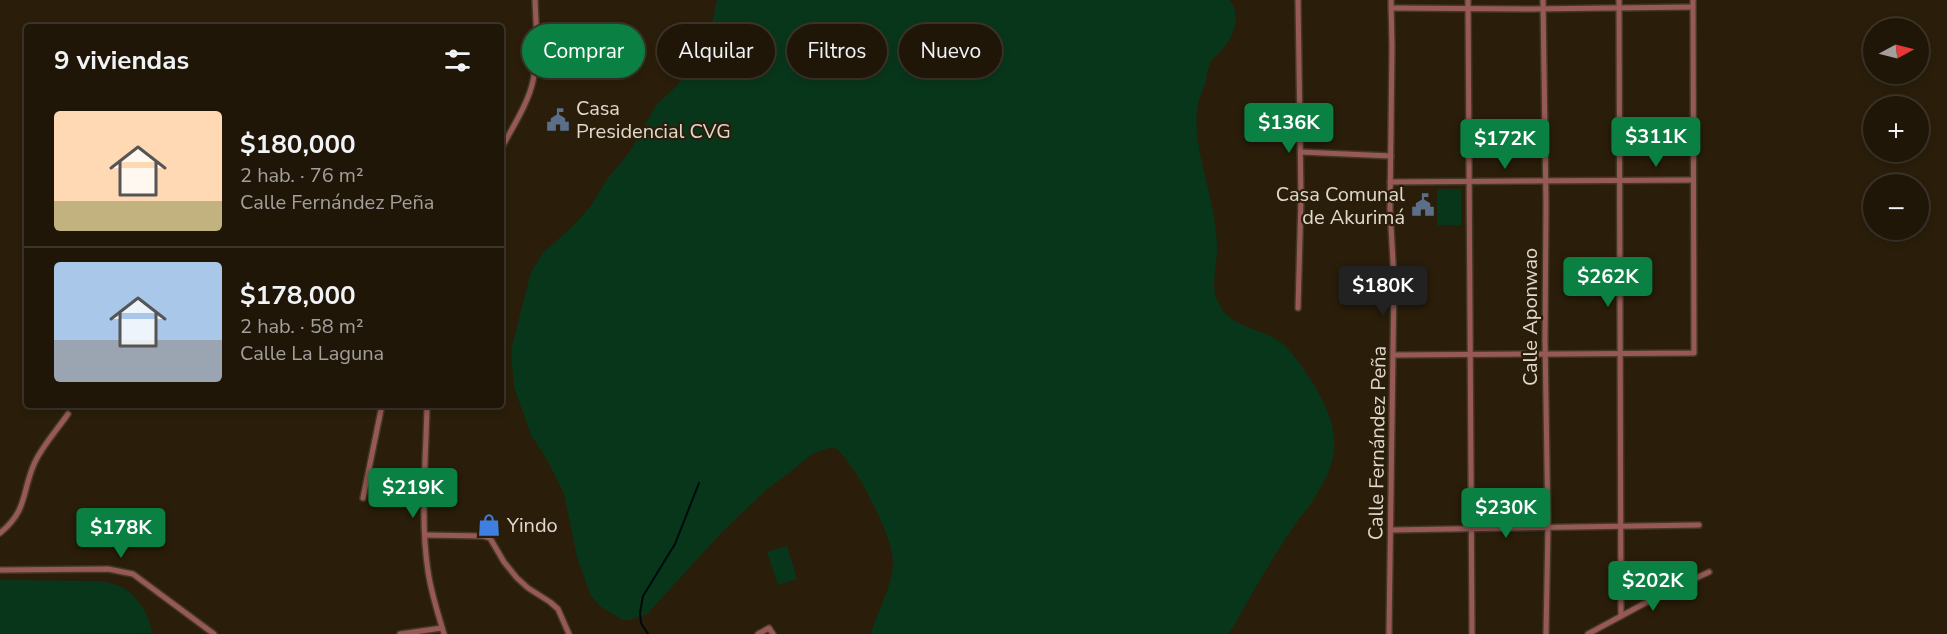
<!DOCTYPE html>
<html lang="es">
<head>
<meta charset="utf-8">
<style>
  :root { --surface:#201608; --page:#2d2316; --text:#f1f3f6; --muted:#a29f9c; --line:#3d3529; --accent:#0b8043 }
  body { margin:0; font-family:"Nunito Sans",sans-serif; background:var(--page); color:var(--text); height:100vh; display:flex; flex-direction:column; font-size:22px; white-space:nowrap }
  * { box-sizing:border-box; margin:0 }
  p { font-size:20px; color:var(--muted) }
  .icon { flex:none; width:33px; height:33px; fill:none; stroke:currentColor; stroke-width:2; stroke-linecap:round; stroke-linejoin:round }
  .map { position:relative; flex:1; overflow:hidden }
  .details { position:absolute; left:24px; top:24px; width:480px; height:384px; display:flex; flex-direction:column; background:var(--surface); border-radius:6px; box-shadow:0 3px 9px #0003,0 0 0 2px var(--line) }
  .details>* { flex:none }
  .hud { position:absolute; left:522px; top:24px; width:570px; height:54px; display:flex; gap:12px }
  .needle { width:39px; rotate:83deg }
  .tools { position:absolute; left:1863px; top:18px; display:grid; gap:12px }
  .tools a { display:grid; place-items:center; width:66px; height:66px; border-radius:50%; background:var(--surface); box-shadow:0 3px 9px #0003,0 0 0 2px var(--line); font-size:30px }
  .price { position:absolute; translate:-50% -51px; padding:0 14px; border-radius:6px; background:var(--accent); color:#fff; font-size:20px; line-height:39px; filter:drop-shadow(0 2px 3px #0008) }
  .price::after { content:''; position:absolute; left:50%; top:36px; width:18px; height:14px; margin-left:-9px; background:inherit; clip-path:polygon(0 0,100% 0,50% 100%) }
  .price.current { background:#222; color:#fff }
  ul { padding:0; list-style:none }
  li { display:flex; align-items:center; gap:18px; height:150px; padding:0 30px }
  li+li { border-top:2px solid var(--line) }
  li span { display:grid; place-items:center; flex:none; width:168px; height:120px; border-radius:6px; color:#555 }
  li>.icon { margin-inline-start:auto }
  span .icon { width:72px; height:72px; fill:#fffc; stroke-width:1 }
  li b { font-size:26px }
  h2 { display:flex; justify-content:space-between; align-items:center; height:72px; padding:0 30px; font-size:26px }
  .pill { padding:0 21px; border-radius:27px; background:var(--surface); box-shadow:0 3px 9px #0003,0 0 0 2px var(--line); font-size:21px; line-height:54px }
  .pill.current { background:var(--accent); color:#fff }
  .map>svg:first-child { display:block }
  .green { fill:#08361b }
  .lines { fill:none; stroke-linecap:round; stroke-linejoin:round }
  .stream { stroke:#00090c; stroke-width:2 }
  .minor-casing { stroke:#443825; stroke-width:8 }
  .minor { stroke:#965956; stroke-width:5 }
  .labels { text-anchor:middle; stroke-width:4.5; stroke-linejoin:round; paint-order:stroke }
  .poi-label { font-size:20px; fill:#e1d9cd; stroke:#2a1e0a; text-anchor:start }
  .street-label { font-size:20px; fill:#e1d9cd; stroke:#2a1e0a }
</style>
</head>
<body>
<div class="map">
<svg width="1947" height="634" viewBox="0 0 1947 634">
  <rect width="100%" height="100%" fill="#2a1e0a"/>
  <!-- green -->
  <g class="green">
    <path d="M 717,0 L 1229,0 C 1241,12 1235,33 1226,45 C 1220,53 1212,57 1209,66 C 1207,71 1207,75 1206,80 C 1205,86 1202,91 1200,97 C 1195,112 1196,126 1198,141 C 1203,177 1217,212 1217,248 C 1217,266 1210,286 1218,302 C 1230,331 1269,327 1288,349 C 1309,374 1338,416 1334,450 C 1333,464 1325,480 1318,492 C 1311,506 1300,516 1292,529 C 1269,563 1249,599 1229,634 L 871,634 C 877,611 892,588 893,563 C 895,541 853,456 833,447 L 814,453 L 765,491 L 722,532 L 647,614 L 629,620 L 623,620 L 601,607 L 591,596 L 577,557 L 564,494 L 549,463 L 531,435 L 514,387 L 511,350 L 531,272 L 543,253 L 572,227 L 590,207 L 608,178 L 631,150 L 656,105 L 675,88 L 708,43 Z"/>
    <path d="M 548,27 L 566,28 L 564,59 L 546,58 Z"/>
    <rect x="1437" y="189" width="24" height="36"/>
    <path d="M 787,546 L 797,579 L 778,585 L 767,552 Z"/>
    <path d="M 0,580 L 102,581 C 124,586 132,591 144,610 C 148,618 151,624 152,633 L 0,634 Z"/>
  </g>
  <g class="lines">
    <!-- stream -->
    <path class="stream" d="M 648,634 L 641,623 L 640,613 L 643,596 L 675,544 L 699,483"/>
    <!-- minor casing -->
    <g class="minor-casing">
      <g id="minor">
        <path d="M 1468,0 L 1472,634"/>
        <path d="M 1543,0 L 1546,205 L 1545,340 L 1548,527 L 1546,634"/>
        <path d="M 1619,0 L 1621,616"/>
        <path d="M 1391,8 L 1530,9 L 1693,7"/>
        <path d="M 501,149 C 512,128 528,104 533,81 C 539,55 536,26 535,0"/>
        <path d="M 1301,152 L 1391,156"/>
        <path d="M 1390,182 L 1693,180"/>
        <path d="M 1298,308 L 1301,198 L 1298,0"/>
        <path d="M 1394,355 L 1694,353 L 1693,0"/>
        <path d="M 427,405 C 426,458 420,520 428,571 C 431,593 438,613 444,634"/>
        <path d="M 363,498 L 382,405"/>
        <path d="M 1391,530 L 1699,525"/>
        <path d="M 0,533 C 29,509 21,492 35,462 C 43,445 57,430 68,414"/>
        <path d="M 425,535 L 483,536 L 490,538 L 504,562 L 517,578 L 528,588 L 550,602 L 558,609 L 569,634"/>
        <path d="M 0,570 L 108,569 L 133,574 L 214,634"/>
        <path d="M 400,634 L 442,628"/>
        <path d="M 758,634 L 769,628 L 773,634"/>
        <path d="M 1389,634 L 1394,279 L 1390,209 L 1392,47 L 1391,0"/>
        <path d="M 1588,634 L 1660,595 L 1709,572"/>
      </g>
    </g>
    <!-- minor -->
    <use href="#minor" class="minor"/>
  </g>
  <!-- icons -->
  <defs>
    <g id="civic-bare" transform="scale(1.8)"><path d="M-.6-6.5H3V-4.5H.6V-3L4-1V1h2V6H-6V1h2V-1L-.6-3ZM-1.2 2.5V6h2.4V2.5Z" fill="#5c6f8a" stroke="#2a1e0a" stroke-width="2.5" paint-order="stroke"/></g>
    <g id="shop-bare" transform="scale(1.8)"><path d="M-5-2.5h2.3a2.7 3.5 0 0 1 5.4 0H5L5.5 6h-11ZM-1.5-2.5h3a1.5 2.3 0 0 0-3 0Z" fill="#3f7fe0" stroke="#2a1e0a" stroke-width="2.5" paint-order="stroke"/></g>
  </defs>
  <g fill-rule="evenodd">
    <use href="#civic-bare" x="558" y="120"/>
    <use href="#civic-bare" x="1423" y="205"/>
    <use href="#shop-bare" x="489" y="525"/>
  </g>
  <g class="labels">
    <!-- poi labels -->
    <g class="poi-label">
      <text x="576" y="115">Casa<tspan x="576" dy="23">Presidencial CVG</tspan></text>
      <text x="1405" y="201" text-anchor="end">Casa Comunal<tspan x="1405" dy="23">de Akurimá</tspan></text>
      <text x="507" y="532">Yindo</text>
    </g>
    <!-- street labels -->
    <g class="street-label">
      <text transform="translate(1530 317) rotate(-90)" y="7">Calle Aponwao</text>
      <text transform="translate(1377 443) rotate(-89)" y="7">Calle Fernández Peña</text>
    </g>
  </g>
</svg>
<div class="tools">
<a><svg class="needle" viewBox="-14 -14 28 28"><path d="M0-13l5 13h-10z" fill="#e53935"/><path d="M0 13l5-13h-10z" fill="#a29f9c"/></svg></a>
<a>+</a>
<a>−</a>
</div>
<b class="price" style="left:1289px;top:154px">$136K</b>
<b class="price" style="left:1656px;top:168px">$311K</b>
<b class="price" style="left:1505px;top:170px">$172K</b>
<b class="price" style="left:1608px;top:308px">$262K</b>
<b class="price current" style="left:1383px;top:317px">$180K</b>
<b class="price" style="left:413px;top:519px">$219K</b>
<b class="price" style="left:1506px;top:539px">$230K</b>
<b class="price" style="left:121px;top:559px">$178K</b>
<b class="price" style="left:1653px;top:612px">$202K</b>
<div class="hud">
<a class="pill current">Comprar</a>
<a class="pill">Alquilar</a>
<a class="pill">Filtros</a>
<a class="pill">Nuevo</a>
</div>
<section class="details">
<h2>9 viviendas<svg class="icon" aria-label="filters" viewBox="0 0 24 24"><path d="M4 7h16M4 17h16"/><circle cx="9" cy="7" r="2"/><circle cx="15" cy="17" r="2"/></svg></h2>
<ul>
<li><span style="background:linear-gradient(#ffd9b3 75%,#c2b280 0)"><svg class="icon" aria-label="home" viewBox="0 0 24 24"><path d="M3 11l9-7 9 7M6 9v11h12V9"/></svg></span><div><b>$180,000</b><p>2 hab. · 76 m²</p><p>Calle Fernández Peña</p></div></li>
<li><span style="background:linear-gradient(#a9c7e8 65%,#9aa5b1 0)"><svg class="icon" aria-label="home" viewBox="0 0 24 24"><path d="M3 11l9-7 9 7M6 9v11h12V9"/></svg></span><div><b>$178,000</b><p>2 hab. · 58 m²</p><p>Calle La Laguna</p></div></li>
</ul>
</section>
</div>
</body>
</html>
